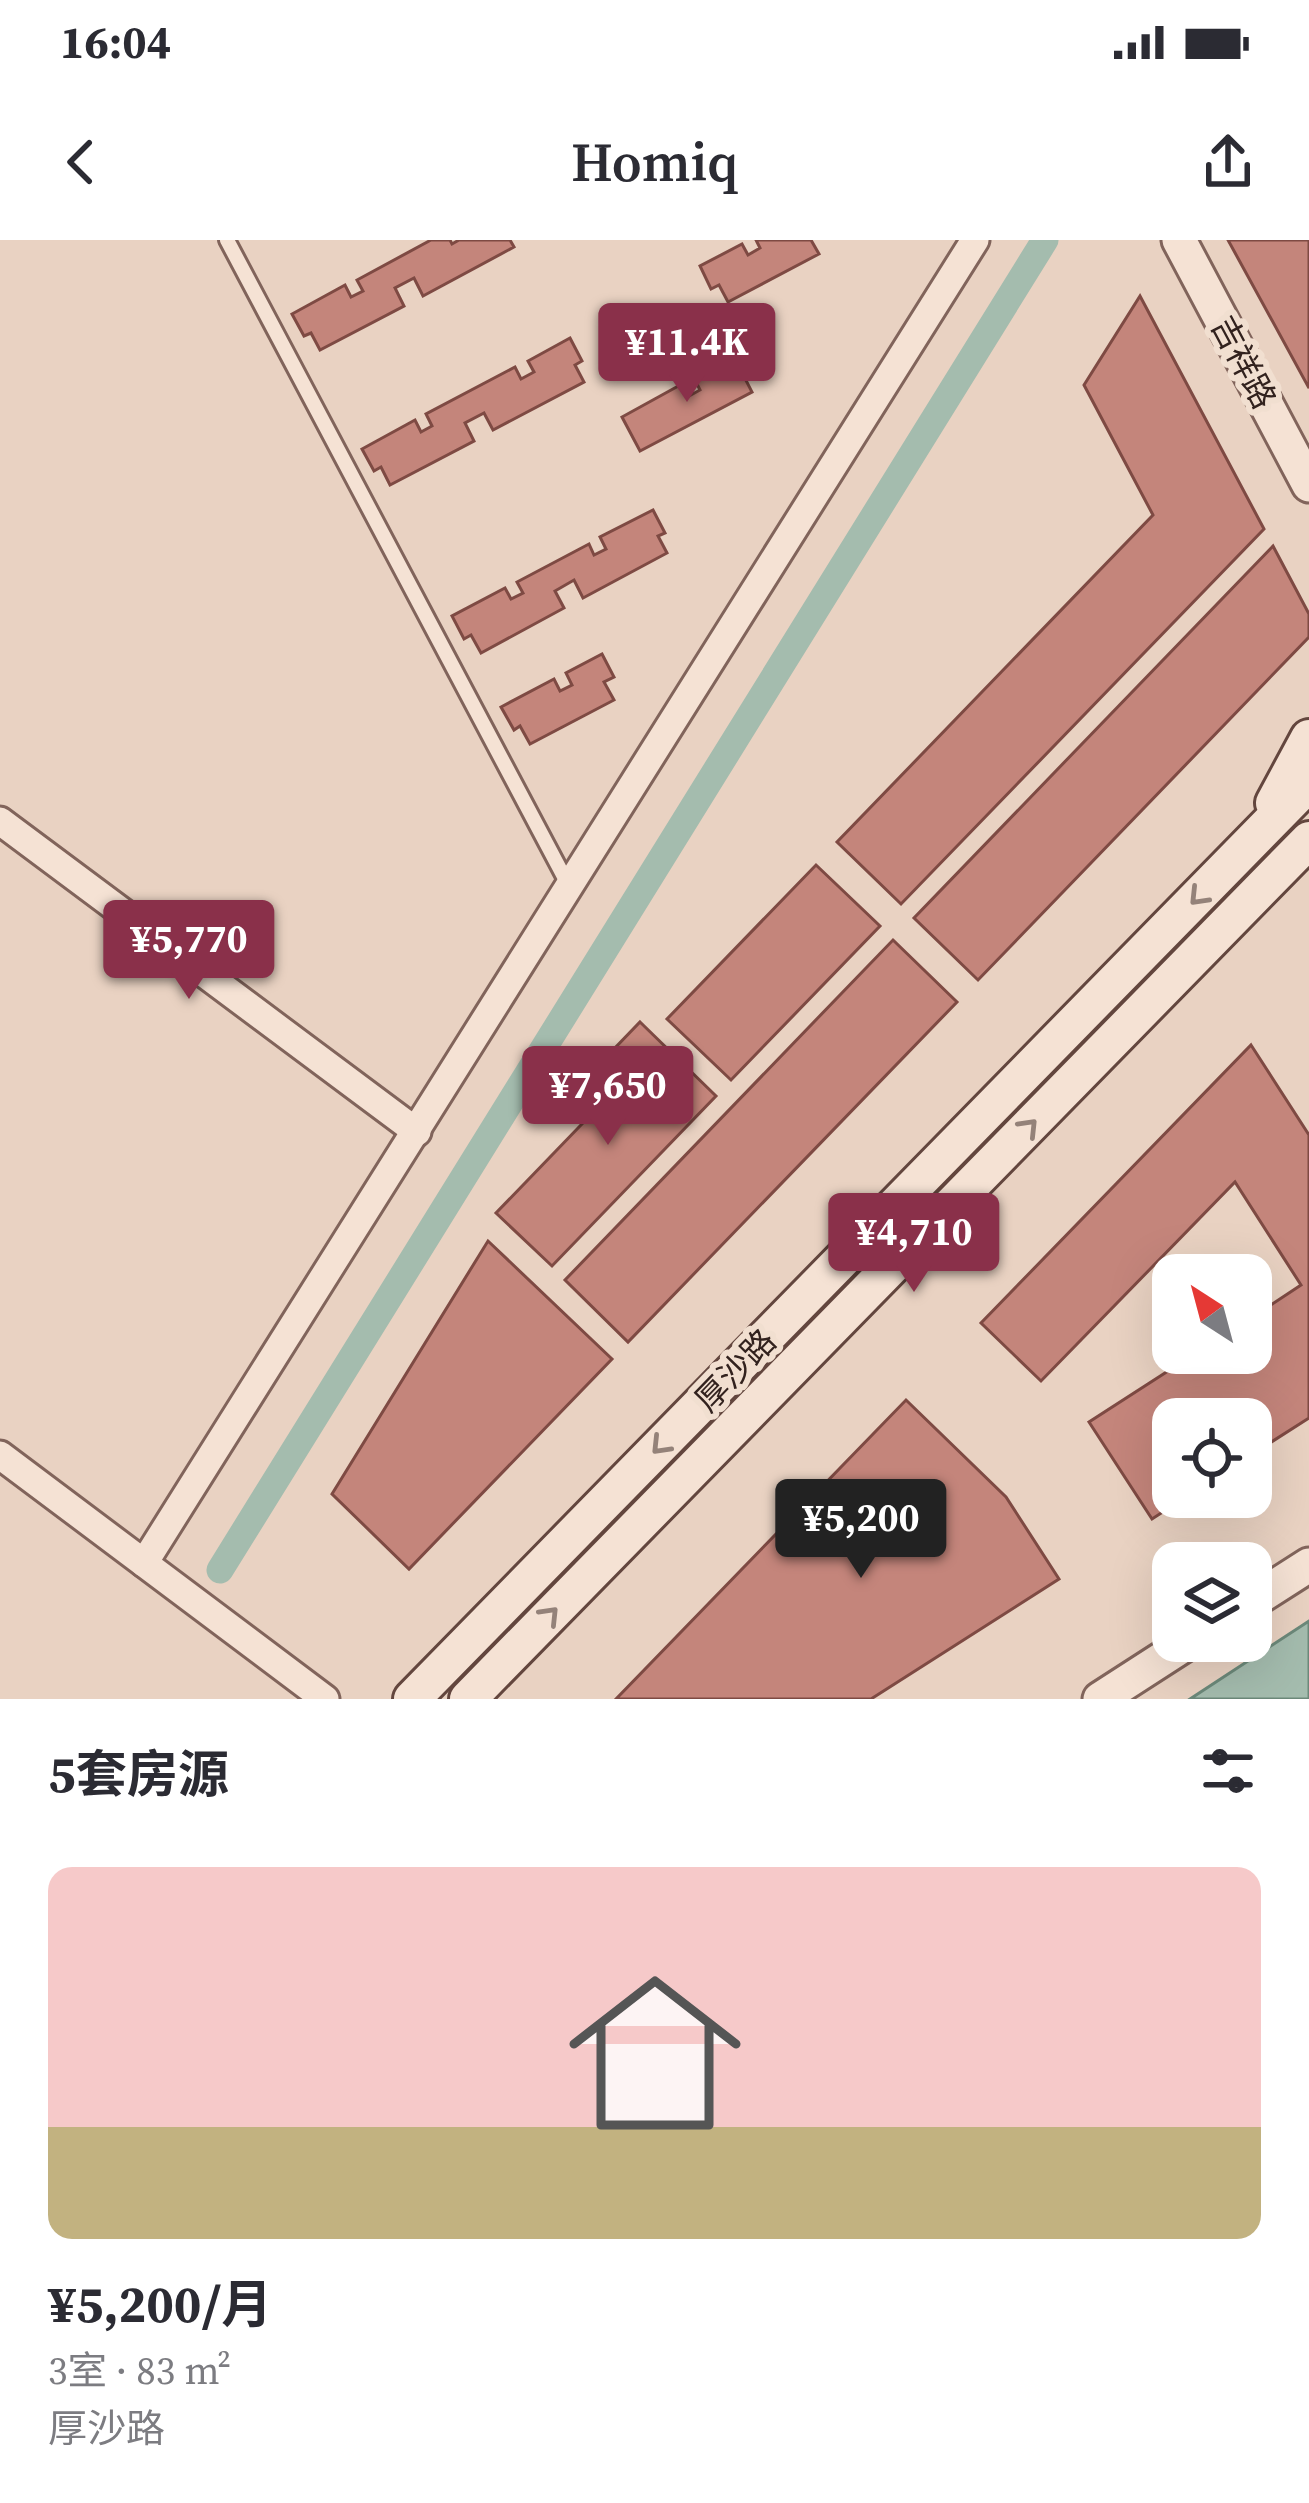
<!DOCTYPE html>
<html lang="zh">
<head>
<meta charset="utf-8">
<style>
  :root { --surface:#fff; --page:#f7f7f7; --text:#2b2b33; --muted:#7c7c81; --line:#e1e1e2; --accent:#8a304a }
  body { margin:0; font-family:"Source Serif 4","Noto Sans SC",serif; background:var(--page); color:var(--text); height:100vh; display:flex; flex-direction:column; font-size:45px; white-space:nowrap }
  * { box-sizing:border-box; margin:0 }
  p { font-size:39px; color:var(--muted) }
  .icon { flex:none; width:66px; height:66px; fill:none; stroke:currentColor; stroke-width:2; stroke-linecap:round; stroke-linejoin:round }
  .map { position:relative; height:1459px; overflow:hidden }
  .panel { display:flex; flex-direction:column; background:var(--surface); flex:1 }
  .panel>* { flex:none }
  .needle { width:78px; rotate:324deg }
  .tools { position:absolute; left:1152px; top:1014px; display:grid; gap:24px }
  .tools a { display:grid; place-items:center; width:120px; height:120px; border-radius:24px; background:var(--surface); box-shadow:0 12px 48px #0002; font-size:60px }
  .price { position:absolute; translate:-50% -102px; padding:0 27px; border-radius:12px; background:var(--accent); color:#fff; font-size:39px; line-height:78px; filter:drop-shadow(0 3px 6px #0008) }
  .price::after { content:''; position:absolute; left:50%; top:72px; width:36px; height:27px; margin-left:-18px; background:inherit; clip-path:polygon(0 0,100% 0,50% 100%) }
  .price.current { background:#222; color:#fff }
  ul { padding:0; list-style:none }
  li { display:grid; align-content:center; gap:24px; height:636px; padding:0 48px }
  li+li { border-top:3px solid var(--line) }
  li span { display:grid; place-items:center; height:372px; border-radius:24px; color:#555 }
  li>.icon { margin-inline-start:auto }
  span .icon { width:216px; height:216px; fill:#fffc; stroke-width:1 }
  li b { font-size:51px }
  h2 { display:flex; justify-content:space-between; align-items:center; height:144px; padding:0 48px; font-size:51px }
  .status { display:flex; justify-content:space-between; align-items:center; height:84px; padding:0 60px; background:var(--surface); direction:ltr }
  .status svg { height:33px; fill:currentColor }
  header { display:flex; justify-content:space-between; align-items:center; height:156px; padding:0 48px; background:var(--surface); font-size:54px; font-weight:600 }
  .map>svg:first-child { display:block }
  .water { fill:#a4bcae; stroke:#6c897a; stroke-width:3 }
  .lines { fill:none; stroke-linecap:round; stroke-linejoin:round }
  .canal { stroke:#a4bcae; stroke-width:27 }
  .building { fill:#c4857b; stroke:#7e4a43; stroke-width:3 }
  .service-casing { stroke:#81645b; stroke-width:20 }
  .minor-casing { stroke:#81645b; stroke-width:33 }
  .tertiary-casing { stroke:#81645b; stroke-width:39 }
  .secondary-casing { stroke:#63463e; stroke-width:42 }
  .service { stroke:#f5e2d4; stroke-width:14 }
  .minor { stroke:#f5e2d4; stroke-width:27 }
  .tertiary { stroke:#f5e2d4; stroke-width:33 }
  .secondary { stroke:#f5e2d4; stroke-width:36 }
  .oneway { stroke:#948279 }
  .labels { text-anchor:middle; stroke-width:12; stroke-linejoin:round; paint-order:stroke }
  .street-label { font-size:33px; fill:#32221e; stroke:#f1dfd0 }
</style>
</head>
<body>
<div class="status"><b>16:04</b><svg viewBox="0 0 49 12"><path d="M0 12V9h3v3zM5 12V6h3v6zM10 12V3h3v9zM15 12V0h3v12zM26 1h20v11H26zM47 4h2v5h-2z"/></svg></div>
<header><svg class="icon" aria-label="back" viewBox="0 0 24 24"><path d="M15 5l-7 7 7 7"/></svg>Homiq<svg class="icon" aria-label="share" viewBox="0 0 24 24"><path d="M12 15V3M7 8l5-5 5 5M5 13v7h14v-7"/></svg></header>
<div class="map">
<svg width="1309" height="1459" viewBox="0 0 1309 1459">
  <rect width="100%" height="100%" fill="#e9d2c2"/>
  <!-- water -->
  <path class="water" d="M 1309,1381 L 1309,1459 L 1190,1459 Z"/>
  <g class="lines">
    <!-- canal -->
    <path class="canal" d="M 220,1330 L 1045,0"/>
  </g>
  <!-- building -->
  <g class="building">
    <path d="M 431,0 L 450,0 L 452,4 L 459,0 L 510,0 L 514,7 L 423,56 L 414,38 L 395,48 L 404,66 L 320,110 L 311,93 L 304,96 L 292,74 L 345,45 L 351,57 L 363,51 L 357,40 Z"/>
    <path d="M 756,0 L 811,0 L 819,14 L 728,62 L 719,45 L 711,49 L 700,26 L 742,4 L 748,15 L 760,8 Z"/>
    <path d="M 1228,0 L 1309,0 L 1309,148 Z"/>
    <path d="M 1140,56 L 1264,289 L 901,664 L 837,602 L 1153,275 L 1084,145 Z"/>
    <path d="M 570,98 L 582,121 L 575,125 L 584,142 L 493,190 L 484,173 L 465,183 L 474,201 L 390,245 L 381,227 L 374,231 L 362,209 L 415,180 L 421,192 L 432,186 L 426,174 L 515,127 L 521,139 L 534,132 L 528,121 Z"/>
    <path d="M 734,117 L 752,152 L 640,211 L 622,177 L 682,144 L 689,156 L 700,150 L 694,138 Z"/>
    <path d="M 653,270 L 665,293 L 658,296 L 667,313 L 583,358 L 574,340 L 555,351 L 564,368 L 481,413 L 471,395 L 464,399 L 452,376 L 505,348 L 511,359 L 523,353 L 517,342 L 589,304 L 594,315 L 606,309 L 600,297 Z"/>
    <path d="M 1273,306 L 1309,374 L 1309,397 L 978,740 L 914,678 Z"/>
    <path d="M 602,414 L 614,437 L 604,442 L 614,460 L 530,504 L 520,486 L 514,490 L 501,467 L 554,439 L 560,451 L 572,445 L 566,433 Z"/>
    <path d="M 816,625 L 880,686 L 731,840 L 667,779 Z"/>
    <path d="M 893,700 L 957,762 L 628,1102 L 565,1040 Z"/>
    <path d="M 640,782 L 716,856 L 552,1026 L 496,973 L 634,830 L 613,810 Z"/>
    <path d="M 1251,805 L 1309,895 L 1309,1178 L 1251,1215 L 1251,1179 L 1173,1179 L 1173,1257 L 1186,1257 L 1152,1279 L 1089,1182 L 1196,1113 L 1251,1113 L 1251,1078 L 1301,1045 L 1235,942 L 1041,1141 L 981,1083 Z"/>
    <path d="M 488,1001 L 612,1119 L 409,1329 L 332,1254 Z"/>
    <path d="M 906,1160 L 1006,1257 L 1059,1339 L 871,1459 L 616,1459 Z"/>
  </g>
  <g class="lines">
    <!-- service casing -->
    <g class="service-casing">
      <path id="service" d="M 227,0 L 570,648"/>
    </g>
    <!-- minor casing -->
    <g class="minor-casing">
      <g id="minor">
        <path d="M 0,581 L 417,892"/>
        <path d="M 0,1215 L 325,1459"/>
        <path d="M 144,1323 L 975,0"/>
      </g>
    </g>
    <!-- tertiary casing -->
    <g class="tertiary-casing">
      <g id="tertiary">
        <path d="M 1179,0 L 1309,245"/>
        <path d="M 1251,1362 L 1309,1325"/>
        <path d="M 1100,1459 L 1190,1401"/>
      </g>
    </g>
    <!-- secondary casing -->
    <g class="secondary-casing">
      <g id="secondary">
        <path d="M 1274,563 L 1309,498"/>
        <path d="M 412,1459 L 1309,543"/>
        <path d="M 468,1459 L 1309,600"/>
      </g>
    </g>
    <!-- service -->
    <use href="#service" class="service"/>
    <!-- minor -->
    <use href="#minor" class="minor"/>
    <!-- tertiary -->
    <use href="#tertiary" class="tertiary"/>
    <!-- secondary -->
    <use href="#secondary" class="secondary"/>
  </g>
  <!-- one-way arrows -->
  <defs><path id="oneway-chevron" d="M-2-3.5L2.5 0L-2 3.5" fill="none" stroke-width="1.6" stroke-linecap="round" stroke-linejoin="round" transform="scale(3)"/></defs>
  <g class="oneway">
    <use href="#oneway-chevron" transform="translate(1198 657) rotate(134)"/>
    <use href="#oneway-chevron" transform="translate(1029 887) rotate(-46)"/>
    <use href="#oneway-chevron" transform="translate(660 1206) rotate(134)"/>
    <use href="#oneway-chevron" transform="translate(550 1375) rotate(-46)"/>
  </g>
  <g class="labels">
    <!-- street labels -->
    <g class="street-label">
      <text transform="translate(1244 122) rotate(62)" y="12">吉祥路</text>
      <text transform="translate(735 1130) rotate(-46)" y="12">厚沙路</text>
    </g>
  </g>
</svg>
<div class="tools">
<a><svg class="needle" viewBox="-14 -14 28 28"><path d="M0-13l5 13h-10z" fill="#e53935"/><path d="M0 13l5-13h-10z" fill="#7c7c81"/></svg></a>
<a><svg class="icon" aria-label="locate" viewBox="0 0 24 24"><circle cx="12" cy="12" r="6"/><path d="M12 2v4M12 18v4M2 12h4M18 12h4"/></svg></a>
<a><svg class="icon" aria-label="layers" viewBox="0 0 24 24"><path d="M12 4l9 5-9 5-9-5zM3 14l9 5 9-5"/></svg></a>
</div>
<b class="price" style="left:687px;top:165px">¥11.4K</b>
<b class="price" style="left:189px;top:762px">¥5,770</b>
<b class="price" style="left:608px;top:908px">¥7,650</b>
<b class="price" style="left:914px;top:1055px">¥4,710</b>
<b class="price current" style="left:861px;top:1341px">¥5,200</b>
</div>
<section class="panel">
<h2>5套房源<svg class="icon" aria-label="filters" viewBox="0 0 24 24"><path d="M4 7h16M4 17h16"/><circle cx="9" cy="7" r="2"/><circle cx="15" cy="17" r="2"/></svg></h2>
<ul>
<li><span style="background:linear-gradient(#f6c9c9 70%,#c2b280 0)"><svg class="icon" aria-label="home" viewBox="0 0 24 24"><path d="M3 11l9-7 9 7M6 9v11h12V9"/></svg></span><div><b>¥5,200/月</b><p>3室 · 83 m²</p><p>厚沙路</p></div></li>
</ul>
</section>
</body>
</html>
